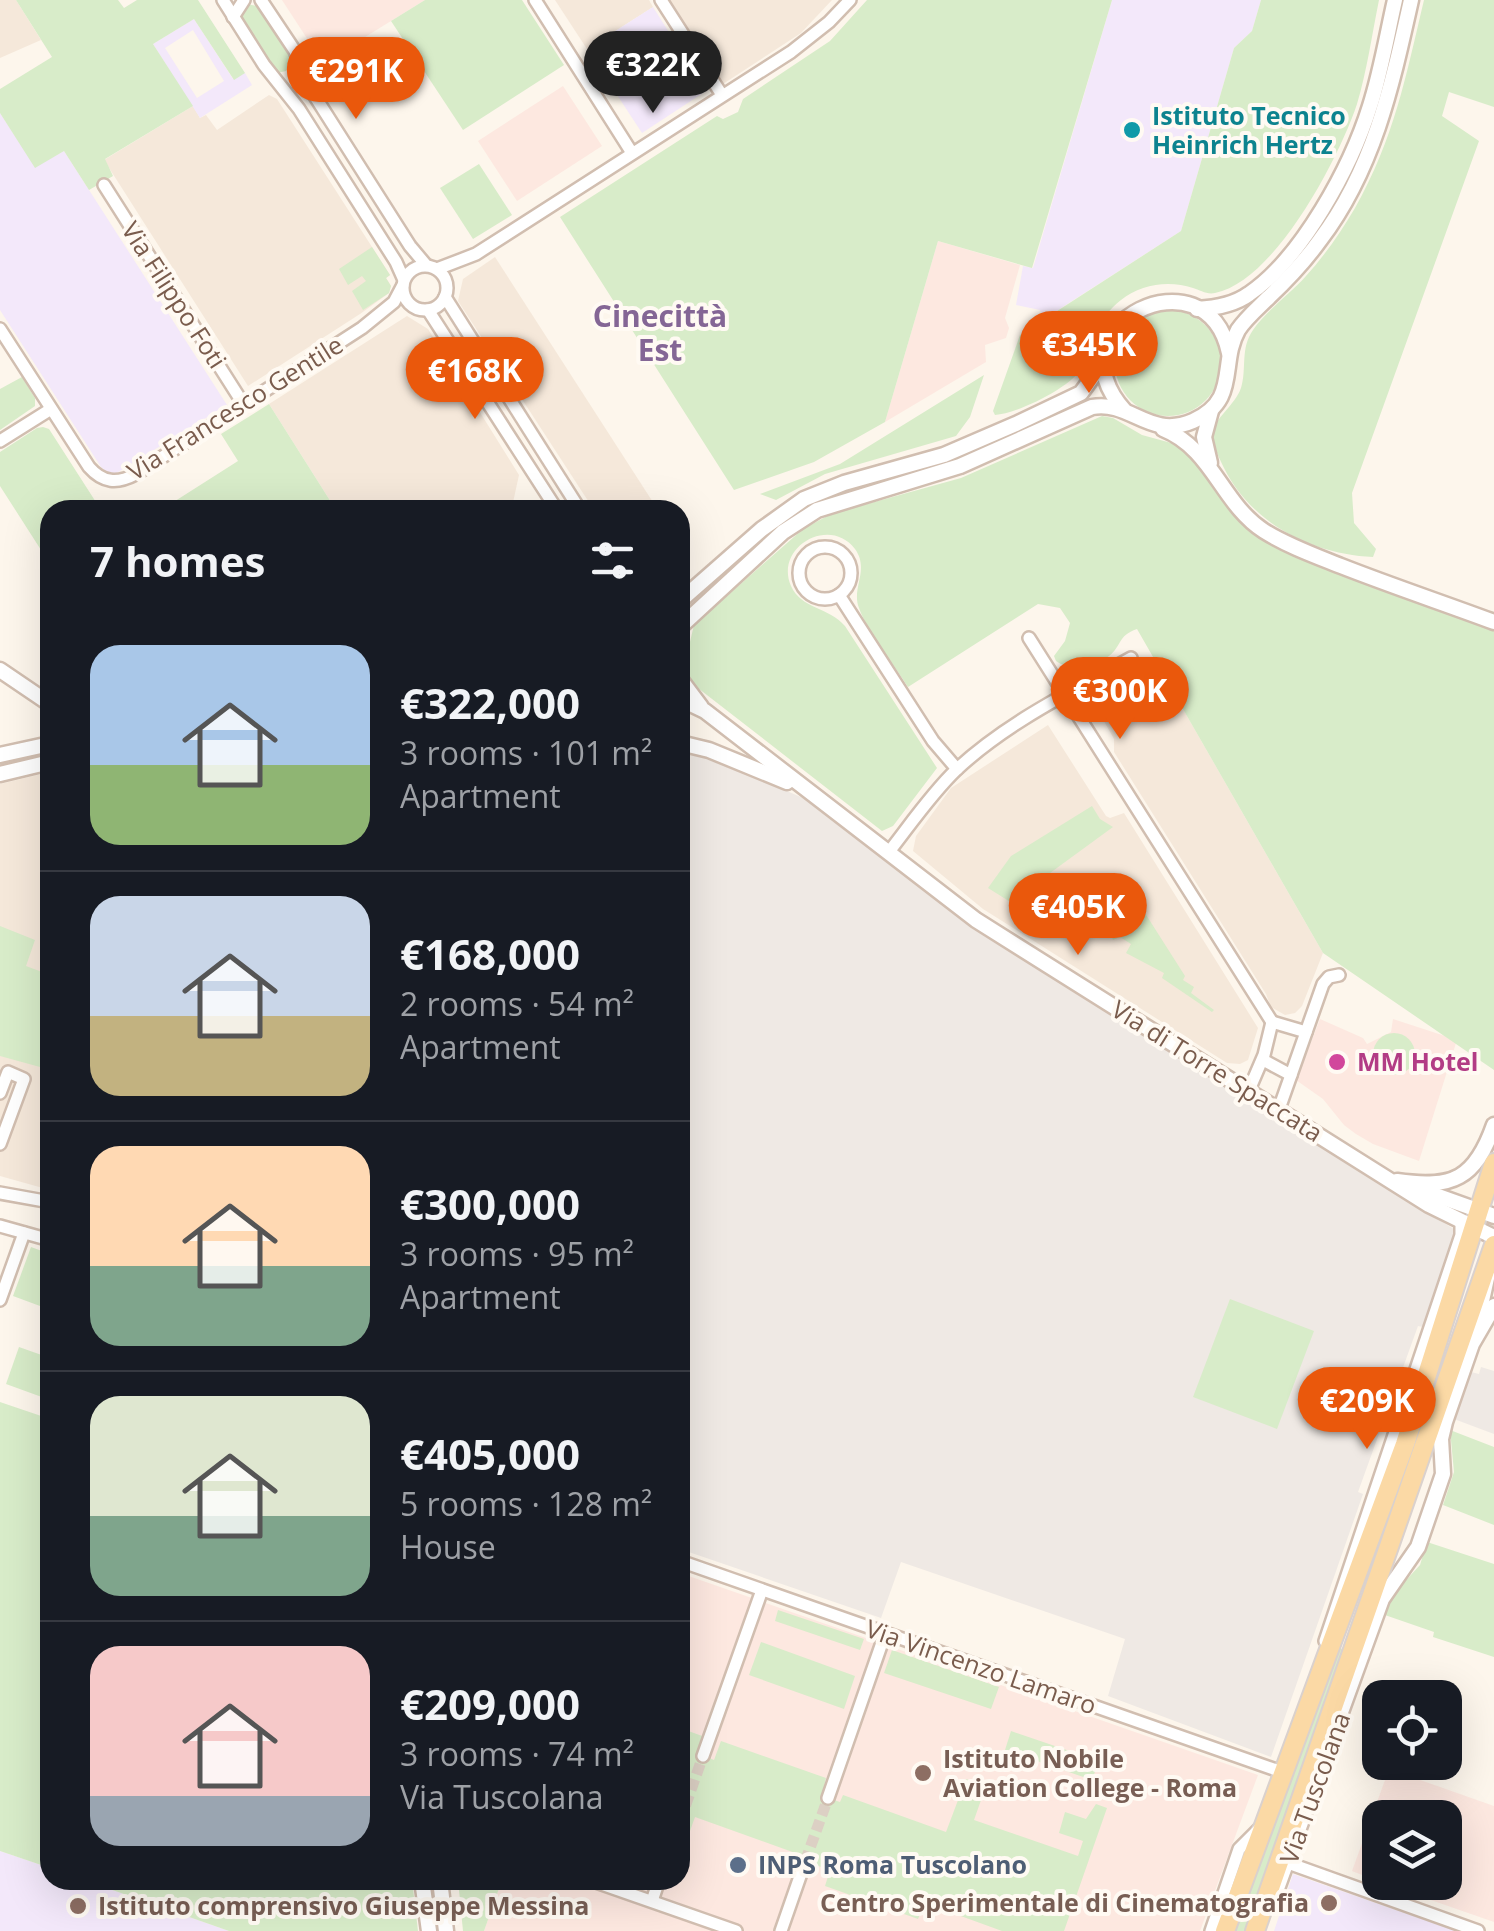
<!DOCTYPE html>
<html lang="en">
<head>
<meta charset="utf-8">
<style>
  :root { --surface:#171b24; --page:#242831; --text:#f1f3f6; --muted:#9ea1a6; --line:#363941; --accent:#ea580c }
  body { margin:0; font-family:"Open Sans",sans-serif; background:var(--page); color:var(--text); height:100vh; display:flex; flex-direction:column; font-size:38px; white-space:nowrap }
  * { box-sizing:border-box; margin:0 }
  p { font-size:32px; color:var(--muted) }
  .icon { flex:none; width:55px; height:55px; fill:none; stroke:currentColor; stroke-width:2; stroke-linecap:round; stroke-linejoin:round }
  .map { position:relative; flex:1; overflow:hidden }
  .sheet { position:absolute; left:40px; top:500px; width:650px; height:1390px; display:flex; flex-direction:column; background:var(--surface); border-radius:30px; box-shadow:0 10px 40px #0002 }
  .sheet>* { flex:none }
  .fabs { position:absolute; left:1362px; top:1680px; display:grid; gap:20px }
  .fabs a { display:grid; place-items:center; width:100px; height:100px; border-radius:20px; background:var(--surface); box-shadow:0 10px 40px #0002; font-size:50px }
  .price { position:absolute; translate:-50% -85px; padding:0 22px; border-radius:35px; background:var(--accent); color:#fff; font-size:32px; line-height:65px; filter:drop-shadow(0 2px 5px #0008) }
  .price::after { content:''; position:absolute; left:50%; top:60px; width:30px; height:22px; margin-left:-15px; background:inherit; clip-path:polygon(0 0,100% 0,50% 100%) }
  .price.selected { background:#222; color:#fff }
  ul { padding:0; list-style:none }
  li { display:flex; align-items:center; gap:30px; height:250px; padding:0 50px }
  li+li { border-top:2px solid var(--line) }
  li span { display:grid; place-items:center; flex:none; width:280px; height:200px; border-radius:30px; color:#555 }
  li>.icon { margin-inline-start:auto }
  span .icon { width:120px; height:120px; fill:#fffc; stroke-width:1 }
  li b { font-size:42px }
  h2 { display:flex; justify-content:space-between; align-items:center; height:120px; padding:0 50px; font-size:42px }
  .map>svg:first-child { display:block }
  .residential { fill:#f5e8da }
  .commercial { fill:#fde8e0 }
  .industrial { fill:#efe9e4 }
  .education { fill:#f3e8fa; fill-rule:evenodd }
  .green { fill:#d8ecc9 }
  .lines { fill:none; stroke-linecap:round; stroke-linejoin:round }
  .minor-tunnel { stroke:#dcd0c4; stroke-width:11; stroke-dasharray:11 5.5; stroke-linecap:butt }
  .minor-casing { stroke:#d1beb0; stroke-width:16 }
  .tertiary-casing { stroke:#d1beb0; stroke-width:19 }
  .primary-casing { stroke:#dad1cd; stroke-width:22 }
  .minor { stroke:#fff; stroke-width:11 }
  .tertiary { stroke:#fff; stroke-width:14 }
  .primary { stroke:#fbd9a5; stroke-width:18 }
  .culture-dot { fill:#0f9aa8; stroke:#fffaf3; stroke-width:4 }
  .hotel-dot { fill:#d1479c; stroke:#fffaf3; stroke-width:4 }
  .education-dot { fill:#8d6e63; stroke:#fffaf3; stroke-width:4 }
  .service-dot { fill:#5c6f8a; stroke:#fffaf3; stroke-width:4 }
  .labels { text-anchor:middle; stroke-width:8; stroke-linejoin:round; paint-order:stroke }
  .culture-label { font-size:25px; font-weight:bold; fill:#0d838f; stroke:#fffaf3; text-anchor:start }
  .street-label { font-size:25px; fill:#7a5c4d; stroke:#fffaf3 }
  .hotel-label { font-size:25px; font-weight:bold; fill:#b23c85; stroke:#fffaf3; text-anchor:start }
  .education-label { font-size:25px; font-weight:bold; fill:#785e54; stroke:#fffaf3; text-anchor:start }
  .service-label { font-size:25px; font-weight:bold; fill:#4e5e75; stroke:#fffaf3; text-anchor:start }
  .quarter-label { font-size:30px; font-weight:bold; fill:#846695; stroke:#fffaf3 }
</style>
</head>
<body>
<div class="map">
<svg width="1494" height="1931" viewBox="0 0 1494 1931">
  <rect width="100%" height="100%" fill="#fdf6ec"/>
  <!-- residential -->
  <g class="residential">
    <path d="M 0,0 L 16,0 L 41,40 L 0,58 Z"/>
    <path d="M 555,0 L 649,0 L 653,7 L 587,49 Z"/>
    <path d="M 670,0 L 832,0 L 801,33 L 723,84 Z"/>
    <path d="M 269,95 L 277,99 L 390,275 L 386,278 L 391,286 L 389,293 L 360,314 L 248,386 L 104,160 L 193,106 L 200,118 L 206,115 L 217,130 Z"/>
    <path d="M 495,257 L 658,510 L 594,510 L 458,301 L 463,279 Z"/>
    <path d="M 407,316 L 428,329 L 519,475 L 512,507 L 506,510 L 466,501 L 452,510 L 336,510 L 269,404 Z"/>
    <path d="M 1156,662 L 1323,953 L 1302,1006 L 1295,1013 L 1285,1015 L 1271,1007 L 1266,994 L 1114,752 L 1114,739 L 1096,707 L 1096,692 L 1106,683 Z"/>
    <path d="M 1048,725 L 1106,816 L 1110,818 L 1124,813 L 1258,1028 L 1248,1060 L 1240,1064 L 1227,1063 L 983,909 L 913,851 L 916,836 L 951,788 Z"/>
    <path d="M 50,772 L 50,1190 L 0,1176 L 0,784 Z"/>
  </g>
  <!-- commercial -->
  <g class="commercial">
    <path d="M 282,0 L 425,0 L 323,63 Z"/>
    <path d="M 563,86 L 602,146 L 517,201 L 478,141 Z"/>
    <path d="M 938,241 L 1020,265 L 1005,318 L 1009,328 L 1006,338 L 985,345 L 986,362 L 885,422 Z"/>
    <path d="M 1320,1019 L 1363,1038 L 1367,1044 L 1391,1032 L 1393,1019 L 1445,1036 L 1456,1043 L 1419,1161 L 1373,1144 L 1356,1134 L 1344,1125 L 1323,1099 L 1296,1080 Z"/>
    <path d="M 680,1573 L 1258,1775 L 1200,1931 L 484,1931 L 502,1880 L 680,1880 Z"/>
    <path d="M 1389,1769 L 1494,1806 L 1494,1922 L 1382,1883 L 1445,1882 L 1445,1818 L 1380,1818 L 1380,1882 L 1352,1871 Z"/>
  </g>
  <!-- industrial -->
  <g class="industrial">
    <path d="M 680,750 L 697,752 L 803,798 L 967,923 L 1457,1231 L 1423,1327 L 1418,1326 L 1358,1492 L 1363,1494 L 1271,1757 L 1108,1696 L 1125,1639 L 901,1562 L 881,1618 L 680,1549 Z"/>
    <path d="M 1481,1367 L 1494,1371 L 1494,1434 L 1454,1419 L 1471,1372 L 1479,1374 Z"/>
  </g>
  <!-- education -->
  <g class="education">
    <path d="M 1112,0 L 1261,0 L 1252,31 L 1234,48 L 1181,231 L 1044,319 L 1040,310 L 1016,305 L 1023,266 L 1033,268 Z"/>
    <path d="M 653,7 L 706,91 L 642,133 L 587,49 Z"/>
    <path d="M 194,19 L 233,79 L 245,73 L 252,85 L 200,118 L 153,44 ZM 193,30 L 224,81 L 197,98 L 165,48 Z"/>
    <path d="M 0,113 L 35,167 L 64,151 L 227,405 L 115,474 L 108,473 L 101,467 L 0,310 Z"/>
    <path d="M 0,1851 L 50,1868 L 50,1880 L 84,1880 L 229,1931 L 0,1931 Z"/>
    <path d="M 1293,1874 L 1456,1931 L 1274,1931 Z"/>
  </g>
  <!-- green -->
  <g class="green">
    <path d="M 16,0 L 118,0 L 124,8 L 137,0 L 198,0 L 245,73 L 234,80 L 194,19 L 153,44 L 193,106 L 105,159 L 113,176 L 89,190 L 64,151 L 35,168 L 0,113 L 0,89 L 52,57 Z"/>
    <path d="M 425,0 L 522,0 L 564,65 L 463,130 L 391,21 Z"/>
    <path d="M 867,0 L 1112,0 L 1032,268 L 938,241 L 885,422 L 814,462 L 734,490 L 560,217 L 717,116 L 723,119 L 738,112 L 743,99 L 830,41 Z"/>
    <path d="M 1261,0 L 1379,0 C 1372,34 1367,71 1357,104 C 1339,158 1275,281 1215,293 C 1207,295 1200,290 1193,288 C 1169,280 1141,284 1121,300 C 1097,318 1097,340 1085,364 C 1073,387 1019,413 995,415 L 993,411 L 1020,335 L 1181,231 L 1234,48 L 1252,31 Z"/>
    <path d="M 1424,0 L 1494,0 L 1494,107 L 1449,92 L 1442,116 L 1479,141 L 1352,493 L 1354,523 L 1376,549 L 1373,557 C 1312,554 1252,524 1224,468 C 1219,458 1212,444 1213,432 C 1214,419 1235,405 1241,388 C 1247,369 1240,348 1253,330 C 1267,310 1290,294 1306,276 C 1325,255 1341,232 1355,208 C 1394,139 1406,76 1424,0 Z"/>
    <path d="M 246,4 L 258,6 L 290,56 L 286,71 L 277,73 L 239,19 L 239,11 Z"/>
    <path d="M 479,164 L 512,215 L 473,239 L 440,188 Z"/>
    <path d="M 372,247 L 390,275 L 386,278 L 391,286 L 389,293 L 363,310 L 352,291 L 366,281 L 362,276 L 348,285 L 339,269 Z"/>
    <circle cx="1168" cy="363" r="53"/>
    <path d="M 984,375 L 970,417 L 956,436 L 825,474 L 776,500 L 760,494 L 840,464 Z"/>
    <path d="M 22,377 L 35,398 L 35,406 L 0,430 L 0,389 Z"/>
    <path d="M 269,404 L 336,510 L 161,510 L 238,461 L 221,434 Z"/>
    <path d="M 1102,416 L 1113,418 L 1142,435 L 1186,447 L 1194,453 L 1216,491 L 1240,522 L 1278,549 L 1494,631 L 1494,1070 L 1323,953 L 1137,629 C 1117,636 1122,646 1109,656 C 1093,667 1071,672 1056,661 L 1054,656 L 1065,641 L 1070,623 L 1060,608 L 1038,604 L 908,687 C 895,666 867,631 859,608 C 851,588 870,570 855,549 C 830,515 774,547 791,586 C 801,609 829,607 845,626 L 937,768 L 893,826 L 882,831 L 694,685 L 684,667 L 694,625 L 803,529 L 831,514 L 961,478 Z"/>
    <path d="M 43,427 L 49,429 L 101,510 L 50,510 L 50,564 L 0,486 L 0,452 L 37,428 Z"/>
    <path d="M 1092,806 L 1100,819 L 1113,827 L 1050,873 L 1068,938 L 988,888 L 1011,856 Z"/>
    <path d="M 1136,899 L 1185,976 L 1183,980 L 1194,987 L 1191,993 L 1214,1010 L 1212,1012 L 1162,978 L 1164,973 L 1126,953 L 1131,944 L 1120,937 L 1113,940 L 1111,935 L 1121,930 L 1119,924 L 1115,924 L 1112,916 L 1105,919 L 1104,914 Z"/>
    <path d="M 0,926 L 35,940 L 26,966 L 50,975 L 50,1044 L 40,1067 L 0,1056 Z"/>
    <circle cx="1394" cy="1054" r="21"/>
    <path d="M 31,1247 L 50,1254 L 50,1279 L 40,1306 L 13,1296 Z"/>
    <path d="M 1230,1299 L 1314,1331 L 1277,1429 L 1193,1397 Z"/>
    <path d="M 19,1347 L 50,1358 L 50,1400 L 6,1384 Z"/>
    <path d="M 0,1402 L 50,1419 L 50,1868 L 0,1851 Z"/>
    <path d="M 1450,1430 L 1494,1447 L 1494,1525 L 1443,1505 L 1454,1472 Z"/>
    <path d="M 1427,1542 L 1494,1564 L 1494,1657 L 1433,1637 L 1434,1632 L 1382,1614 L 1387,1601 L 1420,1565 Z"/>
    <path d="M 778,1610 L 864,1639 L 860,1650 L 775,1621 Z"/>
    <path d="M 761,1642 L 855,1676 L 844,1709 L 749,1675 Z"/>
    <path d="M 1340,1648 L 1344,1650 L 1245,1931 L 1233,1931 L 1282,1793 Z"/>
    <path d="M 892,1650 L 999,1687 L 991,1709 L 884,1673 Z"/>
    <path d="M 680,1728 L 705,1737 L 699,1754 L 714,1760 L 721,1741 L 826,1778 L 822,1796 L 840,1802 L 843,1795 L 946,1832 L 966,1779 L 986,1786 L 974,1820 L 1078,1856 L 1083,1841 L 1059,1833 L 1065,1812 L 1086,1819 L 1096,1804 L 1107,1808 L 1064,1931 L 1002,1931 L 925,1903 L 918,1919 L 825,1886 L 830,1870 L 797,1859 L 798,1854 L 695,1817 L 680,1859 Z"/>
    <path d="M 1011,1731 L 1099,1761 L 1092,1780 L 1005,1750 Z"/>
    <path d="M 84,1880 L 412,1880 L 418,1931 L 229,1931 Z"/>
    <path d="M 458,1880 L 502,1880 L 484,1931 L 463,1931 Z"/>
  </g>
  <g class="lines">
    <!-- minor-tunnel -->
    <g class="minor-tunnel">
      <path d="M 680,1821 L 703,1756"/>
      <path d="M 805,1862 L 828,1798"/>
    </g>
    <!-- minor casing -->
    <g class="minor-casing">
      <g id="minor">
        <path d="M 223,0 L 264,65 L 299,109 L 396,262 L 404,280"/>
        <path d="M 261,0 L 295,51 L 309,87 L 410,246 L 426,265"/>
        <path d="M 535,0 L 632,153"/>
        <path d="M 661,0 L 722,95"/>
        <path d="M 233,17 L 244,0"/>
        <path d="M 104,185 L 244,405"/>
        <circle cx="425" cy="288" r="22"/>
        <path d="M 437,269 L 476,254 L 791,52 L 829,22 L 850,0"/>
        <path d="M 445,297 L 580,510"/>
        <path d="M 428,310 L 557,510"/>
        <path d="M 0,329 L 89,467 C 103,483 117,484 136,474 L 362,328 L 394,302 L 403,285"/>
        <path d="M 0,441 L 51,409"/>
        <circle cx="825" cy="573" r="26"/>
        <path d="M 839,595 L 933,741 L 957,769"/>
        <path d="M 1029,638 L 1272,1022"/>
        <path d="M 888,853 C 910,825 931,794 956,770 C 1006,723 1072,691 1131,658"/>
        <path d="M 1272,1022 L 1306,1032"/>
        <path d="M 1263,1060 L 1291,1075"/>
        <path d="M 1249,1090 L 1264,1055 L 1272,1022"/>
        <path d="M 0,1093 L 8,1072 L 24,1079 L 0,1144"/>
        <path d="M 1279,1109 L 1323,984 L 1329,977 L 1339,975"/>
        <path d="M 0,1193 L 50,1202"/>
        <path d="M 0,1226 L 50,1240"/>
        <path d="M 0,1300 L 24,1233"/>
        <path d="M 1478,1326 L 1489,1276"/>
        <path d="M 680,1561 L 1282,1772"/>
        <path d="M 1325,1641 L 1461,1235 L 1461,1223"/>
        <path d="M 703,1756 L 762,1590"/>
        <path d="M 828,1798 L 885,1634"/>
        <path d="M 1288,1863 L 1478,1931"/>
        <path d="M 590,1880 L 736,1931"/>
        <path d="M 652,1901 L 659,1880"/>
        <path d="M 781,1931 L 805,1862"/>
        <path d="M 1211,1931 L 1239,1849 L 1261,1827"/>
      </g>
    </g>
    <!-- tertiary casing -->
    <g class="tertiary-casing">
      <g id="tertiary">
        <path d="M 1197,309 C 1216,308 1234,305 1249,294 C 1302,258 1351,167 1370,106 C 1381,72 1387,35 1395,0"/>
        <path d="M 1124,410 C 1048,324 1207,248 1229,353"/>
        <path d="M 1163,429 C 1213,449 1221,503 1264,531 C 1288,546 1316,556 1341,566 C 1392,586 1443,603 1494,622"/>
        <path d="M 1210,463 L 1204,437 L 1211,411"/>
        <path d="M 680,601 L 762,529 L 804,499 L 844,483 L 944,455 L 1016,424 L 1081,393 L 1105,360"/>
        <path d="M 680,627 L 783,532 L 817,510 L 960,466 L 1092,407 C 1131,400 1149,440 1193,421 C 1240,400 1219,364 1238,330 C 1246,318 1259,307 1269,297 C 1288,279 1305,261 1320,240 C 1374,169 1392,85 1411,0"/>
        <path d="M 0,670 L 50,704"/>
        <path d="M 680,679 L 701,707"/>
        <path d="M 680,699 L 705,711 L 976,920 L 1429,1205 L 1494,1237"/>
        <path d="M 680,743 L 709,750 L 787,782"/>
        <path d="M 0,755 L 50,744"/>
        <path d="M 0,774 L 50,762"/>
        <path d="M 1397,1181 C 1453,1189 1475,1179 1494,1125"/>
        <path d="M 1416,1188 L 1494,1216"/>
        <path d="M 422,1880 L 429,1931"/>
        <path d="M 440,1880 L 446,1931"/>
        <path d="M 1275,1894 L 1382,1599 L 1418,1547 L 1443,1474 L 1441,1439 L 1445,1422 L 1472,1344 L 1494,1306"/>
      </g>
    </g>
    <!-- primary casing -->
    <g class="primary-casing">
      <g id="primary">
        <path d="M 1225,1931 L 1405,1444 L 1494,1163"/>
        <path d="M 1255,1931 L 1494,1245"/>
      </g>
    </g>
    <!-- minor -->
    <use href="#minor" class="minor"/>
    <!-- tertiary -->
    <use href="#tertiary" class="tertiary"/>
    <!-- primary -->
    <use href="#primary" class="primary"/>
  </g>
  <!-- markers -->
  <circle class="culture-dot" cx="1132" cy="130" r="10"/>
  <circle class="hotel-dot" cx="1337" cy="1062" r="10"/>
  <g class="education-dot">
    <circle cx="923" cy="1773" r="10"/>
    <circle cx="1329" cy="1903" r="10"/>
    <circle cx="78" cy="1906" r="10"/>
  </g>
  <circle class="service-dot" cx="738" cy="1865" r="10"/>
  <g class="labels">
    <!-- culture labels -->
    <g class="culture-label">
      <text x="1152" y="125">Istituto Tecnico<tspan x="1152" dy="29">Heinrich Hertz</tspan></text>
    </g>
    <!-- street labels -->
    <g class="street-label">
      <text transform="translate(174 295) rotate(57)" y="9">Via Filippo Foti</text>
      <text transform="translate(235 408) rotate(-32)" y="9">Via Francesco Gentile</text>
      <text transform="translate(1217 1071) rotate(32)" y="9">Via di Torre Spaccata</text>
      <text transform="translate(981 1667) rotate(19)" y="9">Via Vincenzo Lamaro</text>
      <text transform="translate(1315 1788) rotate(-70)" y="9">Via Tuscolana</text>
    </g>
    <!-- hotel labels -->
    <g class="hotel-label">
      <text x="1357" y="1071">MM Hotel</text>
    </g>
    <!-- education labels -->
    <g class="education-label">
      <text x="943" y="1768">Istituto Nobile<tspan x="943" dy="29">Aviation College - Roma</tspan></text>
      <text x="1309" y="1912" text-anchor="end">Centro Sperimentale di Cinematografia</text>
      <text x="98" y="1915">Istituto comprensivo Giuseppe Messina</text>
    </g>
    <!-- service labels -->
    <g class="service-label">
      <text x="758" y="1874">INPS Roma Tuscolano</text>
    </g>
    <!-- quarter labels -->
    <g class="quarter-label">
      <text x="660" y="327">Cinecittà<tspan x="660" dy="34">Est</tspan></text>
    </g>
  </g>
</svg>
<div class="fabs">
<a><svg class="icon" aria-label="locate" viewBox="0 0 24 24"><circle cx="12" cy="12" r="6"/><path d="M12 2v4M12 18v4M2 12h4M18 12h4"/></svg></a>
<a><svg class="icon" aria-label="layers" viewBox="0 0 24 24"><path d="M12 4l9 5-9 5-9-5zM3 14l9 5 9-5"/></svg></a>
</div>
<b class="price selected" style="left:653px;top:116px">€322K</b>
<b class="price" style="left:356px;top:122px">€291K</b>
<b class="price" style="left:1089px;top:396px">€345K</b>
<b class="price" style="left:475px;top:422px">€168K</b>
<b class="price" style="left:1120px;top:742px">€300K</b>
<b class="price" style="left:1078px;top:958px">€405K</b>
<b class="price" style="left:1367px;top:1452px">€209K</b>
<section class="sheet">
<h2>7 homes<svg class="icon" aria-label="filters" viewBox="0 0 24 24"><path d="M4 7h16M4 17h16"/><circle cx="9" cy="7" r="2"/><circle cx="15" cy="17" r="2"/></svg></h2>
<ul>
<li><span style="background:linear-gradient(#a9c7e8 60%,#8fb573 0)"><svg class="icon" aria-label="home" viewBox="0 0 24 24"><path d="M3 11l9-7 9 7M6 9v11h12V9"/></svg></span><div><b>€322,000</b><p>3 rooms · 101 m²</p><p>Apartment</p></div></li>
<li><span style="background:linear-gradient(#c9d6e8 60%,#c2b280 0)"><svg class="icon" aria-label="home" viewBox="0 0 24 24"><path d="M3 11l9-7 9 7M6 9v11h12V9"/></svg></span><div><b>€168,000</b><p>2 rooms · 54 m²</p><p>Apartment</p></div></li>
<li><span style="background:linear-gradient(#ffd9b3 60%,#7fa58c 0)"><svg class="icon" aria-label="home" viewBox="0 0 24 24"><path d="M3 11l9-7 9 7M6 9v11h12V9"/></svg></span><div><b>€300,000</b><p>3 rooms · 95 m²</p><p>Apartment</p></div></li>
<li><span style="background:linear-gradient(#dfe7d0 60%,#7fa58c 0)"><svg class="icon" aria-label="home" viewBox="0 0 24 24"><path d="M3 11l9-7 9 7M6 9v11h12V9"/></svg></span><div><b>€405,000</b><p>5 rooms · 128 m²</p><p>House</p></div></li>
<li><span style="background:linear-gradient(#f6c9c9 75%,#9aa5b1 0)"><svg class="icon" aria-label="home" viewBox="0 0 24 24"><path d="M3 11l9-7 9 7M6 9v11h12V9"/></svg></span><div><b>€209,000</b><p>3 rooms · 74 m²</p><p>Via Tuscolana</p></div></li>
</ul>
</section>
</div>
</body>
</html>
